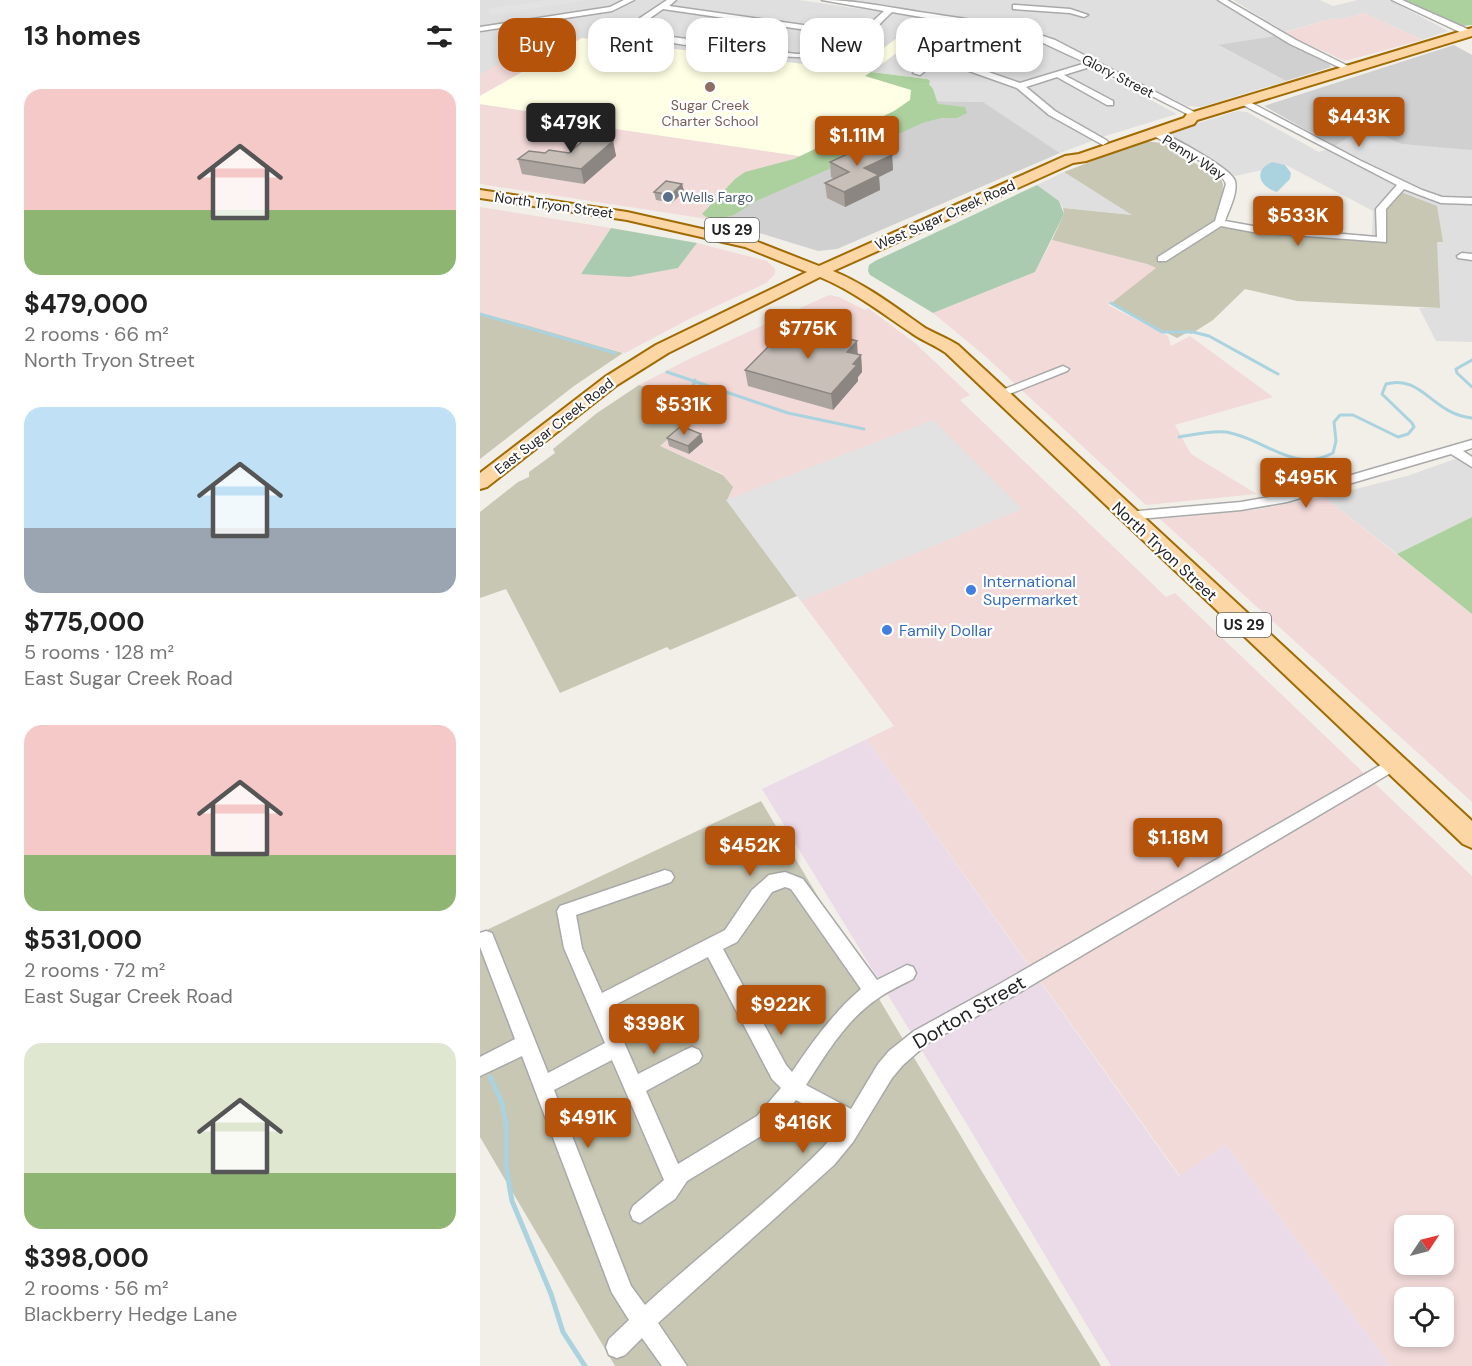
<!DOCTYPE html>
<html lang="en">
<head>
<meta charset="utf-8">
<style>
  :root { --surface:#fff; --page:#f6f6f6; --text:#222; --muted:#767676; --accent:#b45309 }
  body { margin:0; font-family:"DM Sans",sans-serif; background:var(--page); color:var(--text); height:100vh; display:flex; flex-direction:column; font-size:22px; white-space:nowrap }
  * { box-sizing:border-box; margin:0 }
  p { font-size:20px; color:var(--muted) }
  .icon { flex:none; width:33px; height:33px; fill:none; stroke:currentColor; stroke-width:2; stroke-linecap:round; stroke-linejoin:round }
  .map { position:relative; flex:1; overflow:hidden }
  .drawer { display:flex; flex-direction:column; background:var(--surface); width:480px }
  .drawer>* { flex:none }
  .banner { position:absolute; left:18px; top:18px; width:570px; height:54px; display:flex; gap:12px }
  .needle { width:39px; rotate:55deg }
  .controls { position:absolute; left:914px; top:1215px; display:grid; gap:12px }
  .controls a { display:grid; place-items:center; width:60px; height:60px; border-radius:12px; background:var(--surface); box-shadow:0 3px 9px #0003; font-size:30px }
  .price { position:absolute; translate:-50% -51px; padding:0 14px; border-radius:6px; background:var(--accent); color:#fff; font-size:20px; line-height:39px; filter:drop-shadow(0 2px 3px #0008) }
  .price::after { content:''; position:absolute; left:50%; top:36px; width:18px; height:14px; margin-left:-9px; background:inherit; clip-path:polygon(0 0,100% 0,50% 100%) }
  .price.active { background:#222; color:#fff }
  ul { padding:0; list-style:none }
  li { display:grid; align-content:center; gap:12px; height:318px; padding:0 24px }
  li span { display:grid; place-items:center; height:186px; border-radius:18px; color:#555 }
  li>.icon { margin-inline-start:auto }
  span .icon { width:108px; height:108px; fill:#fffc; stroke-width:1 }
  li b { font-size:26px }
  h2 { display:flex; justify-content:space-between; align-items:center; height:72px; padding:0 24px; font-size:26px }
  .chip { padding:0 21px; border-radius:18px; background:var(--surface); box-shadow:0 3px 9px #0003; font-size:21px; line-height:54px }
  .chip.active { background:var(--accent); color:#fff }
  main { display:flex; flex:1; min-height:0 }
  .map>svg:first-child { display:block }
  .residential { fill:#e0dfdf }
  .commercial { fill:#f2dad9; fill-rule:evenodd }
  .industrial { fill:#ebdbe8 }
  .education { fill:#ffffe5 }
  .religious { fill:#d0d0d0 }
  .construction { fill:#c7c7b4 }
  .forest { fill:#add19e }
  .cemetery { fill:#aacbaf }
  .parking { fill:#e2e2e2 }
  .water { fill:#aad3df }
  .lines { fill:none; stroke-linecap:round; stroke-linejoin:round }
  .stream-far1 { stroke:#aad3df; stroke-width:3 }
  .stream { stroke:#aad3df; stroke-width:5 }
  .street-casing { stroke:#a9a9a9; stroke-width:3 }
  .primary-casing { stroke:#a06b00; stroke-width:4 }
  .street { fill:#fff; fill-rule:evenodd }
  .primary { fill:#fcd6a4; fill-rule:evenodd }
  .wall { fill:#aba49e }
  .shaded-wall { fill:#8b8681 }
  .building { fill:#c7bfb8; stroke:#8b8681; stroke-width:1.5 }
  .education-dot { fill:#8d6e63; stroke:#fff; stroke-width:2 }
  .service-dot { fill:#5c6f8a; stroke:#fff; stroke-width:2 }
  .shop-dot { fill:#3f7fe0; stroke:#fff; stroke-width:2 }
  .labels { text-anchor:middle; stroke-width:4.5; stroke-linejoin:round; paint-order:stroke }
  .far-street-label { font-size:14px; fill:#222; stroke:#fff }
  .far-education-label { font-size:14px; fill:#785e54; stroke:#fff }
  .far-service-label { font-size:14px; fill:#4e5e75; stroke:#fff; text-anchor:start }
  .shield { fill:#fff; stroke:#646464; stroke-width:1.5 }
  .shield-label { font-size:15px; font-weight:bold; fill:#222 }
  .street-label { font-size:16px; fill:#222; stroke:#fff }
  .shop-label { font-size:16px; fill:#366cbe; stroke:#fff; text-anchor:start }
  .near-street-label { font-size:20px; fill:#222; stroke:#fff }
</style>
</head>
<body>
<main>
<section class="drawer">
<h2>13 homes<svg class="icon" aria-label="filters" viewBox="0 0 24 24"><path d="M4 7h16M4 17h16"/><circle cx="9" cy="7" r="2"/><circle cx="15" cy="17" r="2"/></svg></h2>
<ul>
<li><span style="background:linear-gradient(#f6c9c9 65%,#8fb573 0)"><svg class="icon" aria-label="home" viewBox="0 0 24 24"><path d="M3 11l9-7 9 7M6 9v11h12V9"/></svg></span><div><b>$479,000</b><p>2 rooms · 66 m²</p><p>North Tryon Street</p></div></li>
<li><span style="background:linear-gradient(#bfe0f5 65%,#9aa5b1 0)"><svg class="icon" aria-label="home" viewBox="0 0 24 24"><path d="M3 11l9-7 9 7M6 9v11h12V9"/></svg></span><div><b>$775,000</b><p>5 rooms · 128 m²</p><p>East Sugar Creek Road</p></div></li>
<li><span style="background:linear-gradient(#f6c9c9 70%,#8fb573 0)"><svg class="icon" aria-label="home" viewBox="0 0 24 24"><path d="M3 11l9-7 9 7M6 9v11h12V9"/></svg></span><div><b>$531,000</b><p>2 rooms · 72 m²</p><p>East Sugar Creek Road</p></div></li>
<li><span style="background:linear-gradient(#dfe7d0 70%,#8fb573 0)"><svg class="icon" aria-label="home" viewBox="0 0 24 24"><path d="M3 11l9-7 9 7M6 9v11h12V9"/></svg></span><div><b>$398,000</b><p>2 rooms · 56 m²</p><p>Blackberry Hedge Lane</p></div></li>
</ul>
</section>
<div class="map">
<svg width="992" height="1366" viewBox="0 0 992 1366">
  <rect width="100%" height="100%" fill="#f2efe9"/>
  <!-- residential -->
  <g class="residential">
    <path d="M 0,0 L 319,0 L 444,18 L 375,70 L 73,35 L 0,75 Z"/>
    <path d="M 360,0 L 735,0 L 795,36 L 739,46 L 806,81 L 721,107 L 707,106 L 550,29 L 510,21 Z"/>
    <path d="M 753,0 L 840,0 L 853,6 L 877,0 L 910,0 L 968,31 L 942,40 L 884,13 L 859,20 L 854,18 L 805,32 Z"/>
    <path d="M 459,21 L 516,29 L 558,40 L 697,114 L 622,137 L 580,153 L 503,102 L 443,101 L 391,72 Z"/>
    <path d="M 757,111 L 767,112 L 839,152 L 855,146 L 884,127 L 921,144 L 992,149 L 992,342 L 956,341 L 939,308 L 960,308 L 892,236 L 893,211 L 806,165 L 755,176 L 739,165 L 692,139 L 690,135 L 693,131 Z"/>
    <path d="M 584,172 L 653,215 L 583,208 L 579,201 L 557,185 Z"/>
    <path d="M 992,453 L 992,517 L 917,554 L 844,497 L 927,476 Z"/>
  </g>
  <!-- commercial -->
  <g class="commercial">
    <path d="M 884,13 L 942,40 L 865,61 L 803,33 L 854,18 L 859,20 Z"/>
    <path d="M 73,35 L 102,38 L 0,96 L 0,74 Z"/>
    <path d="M 0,104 L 73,115 L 69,119 L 333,158 L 284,169 L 240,221 L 0,184 Z"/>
    <path d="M 0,207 L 131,228 L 101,274 L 198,268 L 217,243 L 287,261 L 295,269 L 295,274 L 286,283 L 211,318 L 145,353 L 0,313 Z"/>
    <path d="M 572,240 L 667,264 L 677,269 L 628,305 L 688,336 L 691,346 L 710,336 L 793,397 L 695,425 L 711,454 L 777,494 L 666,505 L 505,356 L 453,313 L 555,272 Z"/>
    <path d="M 349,295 L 359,297 L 385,310 L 388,308 L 435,343 L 490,395 L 480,400 L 686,597 L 695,593 L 992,876 L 992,1366 L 911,1366 L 746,1145 L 700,1176 L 387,739 L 414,726 L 246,500 L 252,487 L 243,474 L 179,446 L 222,408 L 159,385 L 209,359 ZM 924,1226 L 963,1226 L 963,1264 L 924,1264 ZM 924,1298 L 963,1298 L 963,1336 L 924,1336 Z"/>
    <path d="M 844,497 L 992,614 L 992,802 L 680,519 L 774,510 Z"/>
  </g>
  <!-- industrial -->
  <path class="industrial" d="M 387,739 L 699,1176 L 746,1145 L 911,1366 L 631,1366 L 488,1126 L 282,789 Z"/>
  <!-- education -->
  <path class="education" d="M 444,18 L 459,21 L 391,72 L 447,79 L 446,99 L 333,158 L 68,119 L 72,115 L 0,104 L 0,96 L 102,38 L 374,70 Z"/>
  <!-- religious -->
  <g class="religious">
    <path d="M 795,36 L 849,64 L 851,67 L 806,81 L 738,45 Z"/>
    <path d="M 974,45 L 992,55 L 992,150 L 921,144 L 884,127 L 855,146 L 784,106 Z"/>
    <path d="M 443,101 L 503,102 L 580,153 L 357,249 L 338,251 L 240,221 L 284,169 L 342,156 Z"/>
  </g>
  <!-- construction -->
  <g class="construction">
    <path d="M 664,141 L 682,143 L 741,179 L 743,184 L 741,222 L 906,237 L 904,211 L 918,191 L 957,206 L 963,242 L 957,242 L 960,308 L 817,301 L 765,289 L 733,320 L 711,334 L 708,332 L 697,338 L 630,304 L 676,268 L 667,264 L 572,240 L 584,214 L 583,208 L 652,215 L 584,172 Z"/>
    <path d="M 0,313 L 42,324 L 143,353 L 94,386 L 0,459 Z"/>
    <path d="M 159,385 L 223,408 L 180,446 L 243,475 L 253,487 L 247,500 L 317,596 L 190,650 L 187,647 L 80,693 L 26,589 L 0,598 L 0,512 L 38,482 L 49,477 L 49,472 L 75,453 L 73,449 L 117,413 Z"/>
    <path d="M 281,801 L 501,1170 L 621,1366 L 135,1366 L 0,1137 L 0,933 Z"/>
  </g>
  <!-- forest -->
  <g class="forest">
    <path d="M 924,0 L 992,0 L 992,25 L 982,26 Z"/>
    <path d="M 391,72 L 447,79 L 450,81 L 449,84 L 453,89 L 458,104 L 485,107 L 487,113 L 477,118 L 461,118 L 442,123 L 421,133 L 398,137 L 374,158 L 274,202 L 254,215 L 243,218 L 226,217 L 222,214 L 255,179 L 265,172 L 314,159 L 414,111 L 430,100 L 431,90 L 385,76 Z"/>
    <path d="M 992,517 L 992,614 L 917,554 Z"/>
  </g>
  <!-- cemetery -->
  <g class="cemetery">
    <path d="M 557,185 L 579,201 L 584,214 L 555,272 L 453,313 L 390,275 L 388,271 L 389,265 L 395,261 Z"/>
    <path d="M 131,228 L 217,243 L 198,268 L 149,277 L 101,274 Z"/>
  </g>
  <!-- parking -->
  <g class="parking">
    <path d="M 68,0 L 109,0 L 11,15 L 6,9 Z"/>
    <path d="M 453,420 L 542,509 L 321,601 L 246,500 Z"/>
  </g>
  <!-- water -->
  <path class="water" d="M 792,162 L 805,165 L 811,173 L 810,179 L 797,192 C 780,187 772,171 792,162 Z"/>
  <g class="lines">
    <!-- stream-far1 -->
    <g class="stream-far1">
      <path d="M 631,303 L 682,332 L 713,332 L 729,336 L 798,374"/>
      <path d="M 0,314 L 135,353"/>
      <path d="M 992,360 L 976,369 L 977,373 L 992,387"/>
      <path d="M 187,372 L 308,413 L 384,429"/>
      <path d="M 213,386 L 215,380"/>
      <path d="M 699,437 C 714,435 731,430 746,432 C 784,438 813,474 853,453 L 856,441 L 854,422 L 860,415 L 873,415 L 918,437 L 928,434 L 934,427 L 932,423 L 902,394 L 906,384 C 942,374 952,414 992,418"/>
    </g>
    <!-- stream -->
    <path class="stream" d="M 10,1077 L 22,1103 L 26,1124 L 26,1167 L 32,1201 L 71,1294 L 83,1332 L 105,1366"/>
    <!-- street casing -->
    <g class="street-casing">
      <g id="street">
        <path d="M 144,0 L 154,0 L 132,11 L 0,31 L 0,27 L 130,7 Z"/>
        <path d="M 187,0 L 196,0 L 189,6 L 380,33 L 404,11 L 342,0 C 375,0 407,7 439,12 C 485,19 531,24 575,40 L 722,116 L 715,118 L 613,66 L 584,75 L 633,101 L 633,105 L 627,105 L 577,77 L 546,87 L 575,111 L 626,140 L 628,142 L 623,145 L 569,115 L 537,88 L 458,60 L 440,75 L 433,73 L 470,44 L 474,46 L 462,56 L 540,83 L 606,63 L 546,35 L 412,12 C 399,24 386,40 371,50 C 343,69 203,45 165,38 L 156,26 L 160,18 ZM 183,9 L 375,37 L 364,47 L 346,53 L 316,54 L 170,34 L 164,26 L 166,21 Z"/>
        <path d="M 738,0 L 747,0 L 816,40 L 874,69 L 867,71 L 810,44 Z"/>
        <path d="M 912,0 L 922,0 L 992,31 L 992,34 L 986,35 Z"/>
        <path d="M 536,5 L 590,9 L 608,15 L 604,17 L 590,13 L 533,9 L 533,5 Z"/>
        <path d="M 764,99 L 881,161 L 942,190 L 962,197 L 992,198 L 992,204 L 961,203 L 924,189 L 906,209 L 906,242 L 773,232 L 741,226 L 686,261 L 678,261 L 678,257 L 735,221 L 746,184 C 742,168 686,143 670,134 L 669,132 L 673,129 C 687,134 752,168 755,181 C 758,193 749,209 745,221 L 773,226 L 897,237 L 896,209 L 917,185 L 761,104 L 761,100 Z"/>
        <path d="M 982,253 L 992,254 L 992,260 L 978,258 L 977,256 Z"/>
        <path d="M 583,366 L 589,369 L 587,371 L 522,397 L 514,397 L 512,394 Z"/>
        <path d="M 992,440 L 992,448 L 983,451 L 992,457 L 992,467 L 971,454 L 807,502 L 761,510 L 647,520 L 640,516 L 647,512 L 761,502 L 806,494 Z"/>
        <path d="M 913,758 L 919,760 L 921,764 L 919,768 L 530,998 L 448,1043 L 423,1065 L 412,1078 L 373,1142 L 354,1165 L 178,1323 L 207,1366 L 182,1366 L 162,1338 L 145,1355 L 137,1358 L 129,1355 L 126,1347 L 129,1339 L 149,1320 L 132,1293 L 42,1056 L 0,1076 L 0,1057 L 35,1039 L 0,947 L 0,933 L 6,931 L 12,933 L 68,1073 L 125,1043 L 84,948 L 77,911 L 80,906 L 185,870 L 191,872 L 194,877 L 191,882 L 96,915 L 102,948 L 122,993 L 245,930 L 272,890 L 289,875 L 305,872 L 323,879 L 397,980 L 427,965 L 433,967 L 436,973 L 433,979 C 421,985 408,991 397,999 C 366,1020 346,1054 326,1085 L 371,1109 L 398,1064 L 409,1051 L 434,1031 L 516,986 ZM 305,887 L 311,889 L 381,989 C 353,1013 333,1041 312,1072 L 306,1065 L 243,949 L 257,942 L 292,892 ZM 228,957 L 292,1079 L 301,1088 L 277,1116 L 198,1164 L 166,1091 L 219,1062 L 222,1056 L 219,1050 L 212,1047 L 205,1050 L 158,1074 L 129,1008 ZM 132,1060 L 184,1180 L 153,1206 L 150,1213 L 153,1220 L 160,1223 L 195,1199 L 207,1181 L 291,1130 L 316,1100 L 361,1125 C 346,1147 326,1164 307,1182 C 261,1224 211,1263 165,1305 L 151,1286 L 74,1090 Z"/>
      </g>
    </g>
    <!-- primary casing -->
    <g class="primary-casing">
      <path id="primary" d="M 992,28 L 992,36 L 717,120 L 714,124 L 606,161 L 593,163 L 353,271 C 387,285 415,307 445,328 C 456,334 467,338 478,345 L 992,821 L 992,848 L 983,844 L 466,353 C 455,345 443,341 433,334 C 403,314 374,291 340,277 L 188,353 L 137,385 L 7,487 L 0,489 L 0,473 L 125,377 L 176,345 L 327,272 L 265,247 L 147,220 L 0,198 L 0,190 L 147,212 L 275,241 L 339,266 L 585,156 L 599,154 L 704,118 L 707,114 Z"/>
    </g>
    <!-- street -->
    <use href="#street" class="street"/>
    <!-- primary -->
    <use href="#primary" class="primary"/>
  </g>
  <!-- wall -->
  <g class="wall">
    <path d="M 133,141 L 136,156 L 104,184 L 42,174 L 38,159 L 89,153 Z"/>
    <path d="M 412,155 L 413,170 L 399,177 L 400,190 L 365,207 L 347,198 L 345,183 L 354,179 L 351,177 L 350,162 Z"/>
    <path d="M 202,184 L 204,191 L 192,203 L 176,200 L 174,192 Z"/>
    <path d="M 314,337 L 381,355 L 382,372 L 378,377 L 378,381 L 353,410 L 268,386 L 265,370 Z"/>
    <path d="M 221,434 L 223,442 L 209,454 L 189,446 L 187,438 Z"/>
  </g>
  <!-- shaded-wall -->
  <g class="shaded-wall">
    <path d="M 133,141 L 136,156 L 104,184 L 101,169 Z"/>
    <path d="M 412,155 L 413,170 L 399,177 L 400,190 L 365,207 L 364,192 L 384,168 Z"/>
    <path d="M 202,184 L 204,191 L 192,203 L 191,195 Z"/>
    <path d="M 377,341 L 378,357 L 367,352 Z"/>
    <path d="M 381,355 L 382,372 L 378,377 L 378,381 L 353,410 L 351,394 L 373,364 Z"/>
    <path d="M 221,434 L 223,442 L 209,454 L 208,446 Z"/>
  </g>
  <!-- building -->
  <g class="building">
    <path d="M 107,137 L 133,141 L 101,169 L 38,159 L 49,151 L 65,153 L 69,150 L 89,153 Z"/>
    <path d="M 389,144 L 412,155 L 384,168 L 399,175 L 364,192 L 345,183 L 369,172 L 350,162 Z"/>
    <path d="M 186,181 L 202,184 L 191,195 L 174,192 Z"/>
    <path d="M 324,327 L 377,341 L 367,352 L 381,355 L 373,364 L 377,365 L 351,394 L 265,370 L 301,334 L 314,337 Z"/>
    <path d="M 201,426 L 221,434 L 208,446 L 187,438 Z"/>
  </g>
  <!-- markers -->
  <circle class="education-dot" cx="230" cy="87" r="6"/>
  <circle class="service-dot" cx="188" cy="197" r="6"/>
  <g class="shop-dot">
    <circle cx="491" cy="590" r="6"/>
    <circle cx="407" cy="630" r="6"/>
  </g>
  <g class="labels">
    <!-- far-street labels -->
    <g class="far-street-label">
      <text transform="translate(638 76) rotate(27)" y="5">Glory Street</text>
      <text transform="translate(714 157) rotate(32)" y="5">Penny Way</text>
      <text transform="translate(74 205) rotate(8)" y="5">North Tryon Street</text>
      <text transform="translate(465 215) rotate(-24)" y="5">West Sugar Creek Road</text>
      <text transform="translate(74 426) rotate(-38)" y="5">East Sugar Creek Road</text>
    </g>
    <!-- far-education labels -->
    <g class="far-education-label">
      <text x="230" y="110">Sugar Creek<tspan x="230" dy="16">Charter School</tspan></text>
    </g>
    <!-- far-service labels -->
    <g class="far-service-label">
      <text x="200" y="202">Wells Fargo</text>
    </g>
    <!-- shield labels -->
    <g class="shield">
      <rect x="225" y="218" width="54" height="24" rx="4.5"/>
      <rect x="737" y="613" width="54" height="24" rx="4.5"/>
    </g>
    <g class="shield-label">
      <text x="252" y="235">US 29</text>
      <text x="764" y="630">US 29</text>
    </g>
    <!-- street labels -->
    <g class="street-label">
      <text transform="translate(685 551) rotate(43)" y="6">North Tryon Street</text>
    </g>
    <!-- shop labels -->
    <g class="shop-label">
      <text x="503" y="587">International<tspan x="503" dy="18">Supermarket</tspan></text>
      <text x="419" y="636">Family Dollar</text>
    </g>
    <!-- near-street labels -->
    <g class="near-street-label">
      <text transform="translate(489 1012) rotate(-30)" y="7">Dorton Street</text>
    </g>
  </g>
</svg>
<div class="controls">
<a><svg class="needle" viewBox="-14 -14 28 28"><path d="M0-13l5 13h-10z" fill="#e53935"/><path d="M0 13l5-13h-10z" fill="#767676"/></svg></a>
<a><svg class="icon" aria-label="locate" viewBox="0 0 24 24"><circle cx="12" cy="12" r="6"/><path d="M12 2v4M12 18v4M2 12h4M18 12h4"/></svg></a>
</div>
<b class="price" style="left:879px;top:148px">$443K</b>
<b class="price active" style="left:91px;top:154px">$479K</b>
<b class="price" style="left:377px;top:167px">$1.11M</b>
<b class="price" style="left:818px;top:247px">$533K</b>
<b class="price" style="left:328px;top:360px">$775K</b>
<b class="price" style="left:204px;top:436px">$531K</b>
<b class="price" style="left:826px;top:509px">$495K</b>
<b class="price" style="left:698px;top:869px">$1.18M</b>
<b class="price" style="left:270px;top:877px">$452K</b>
<b class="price" style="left:301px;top:1036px">$922K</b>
<b class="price" style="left:174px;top:1055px">$398K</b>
<b class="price" style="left:108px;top:1149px">$491K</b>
<b class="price" style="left:323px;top:1154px">$416K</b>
<div class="banner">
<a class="chip active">Buy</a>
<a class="chip">Rent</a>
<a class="chip">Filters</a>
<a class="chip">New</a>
<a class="chip">Apartment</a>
</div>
</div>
</main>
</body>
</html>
